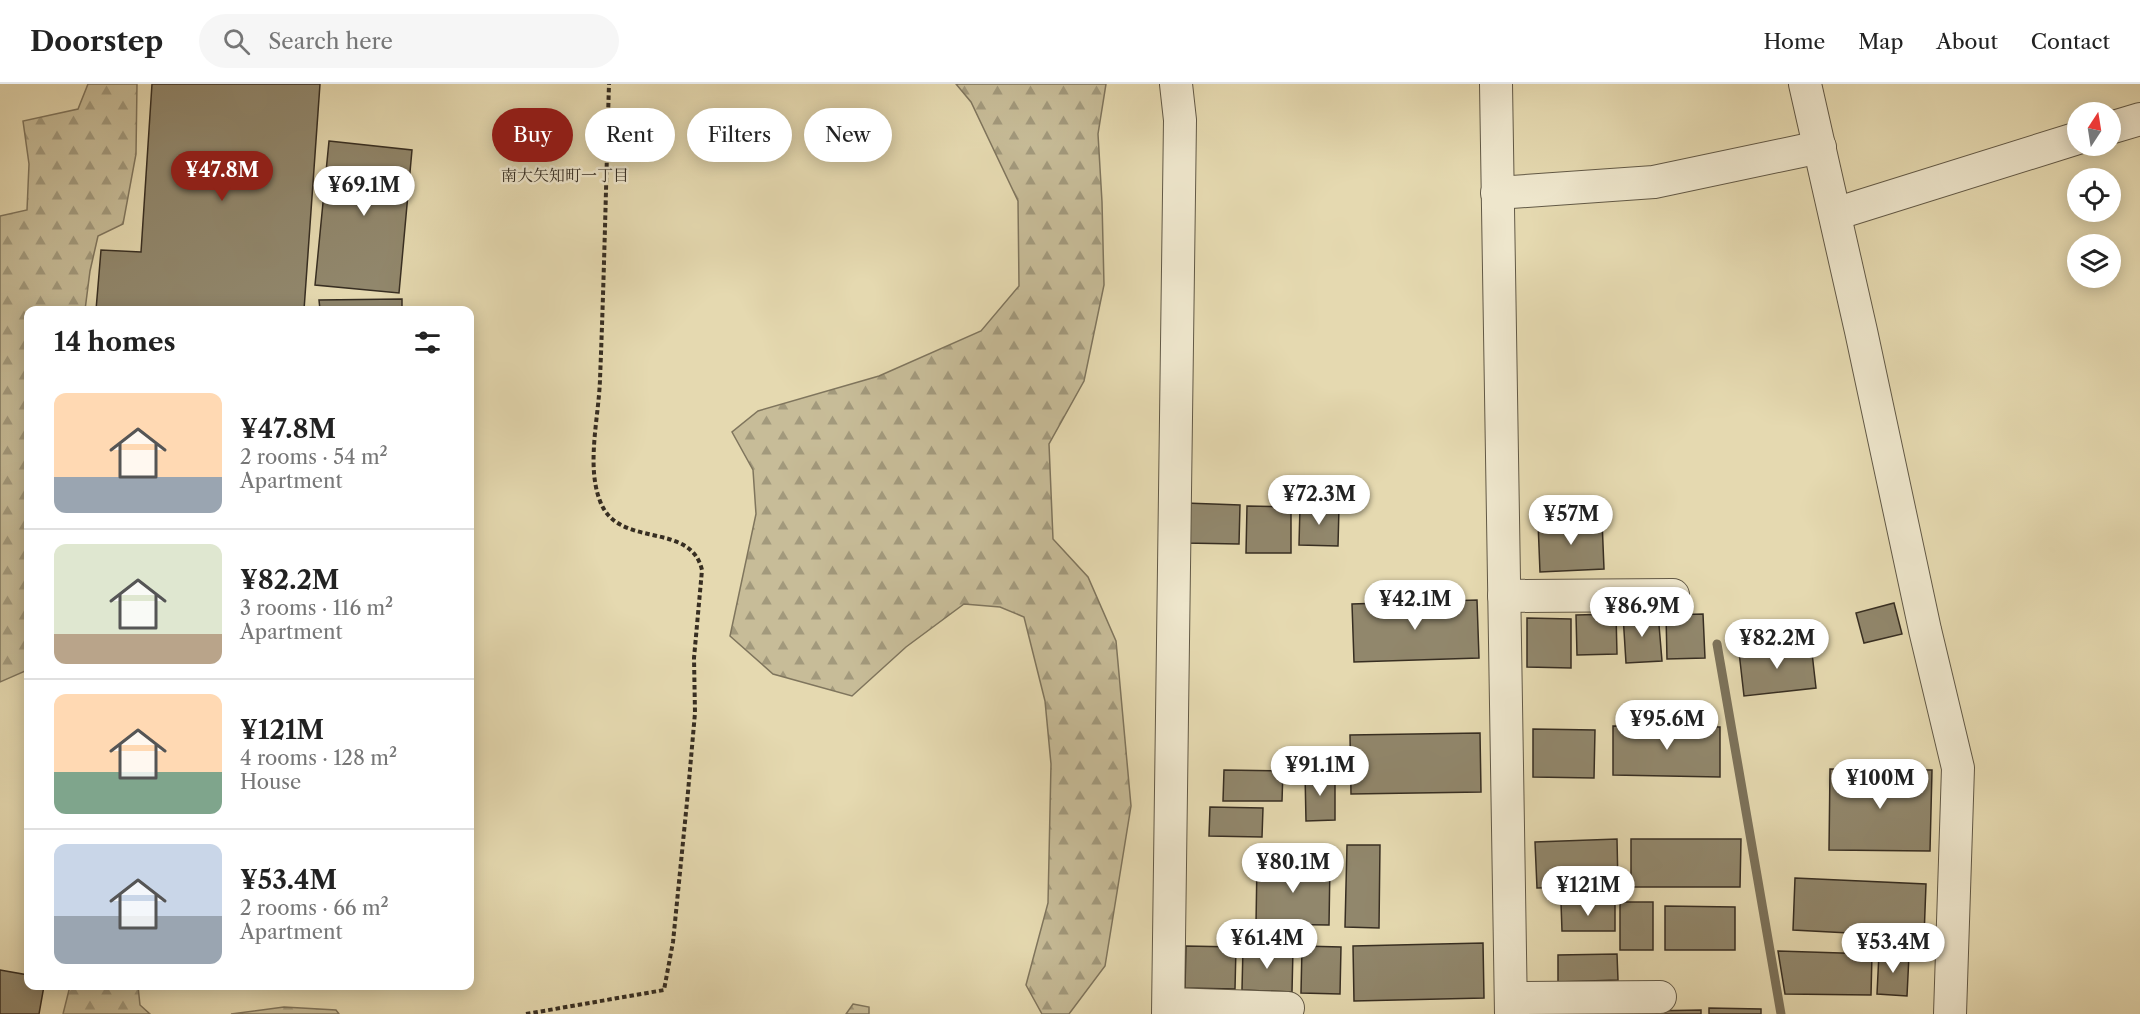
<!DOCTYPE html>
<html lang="en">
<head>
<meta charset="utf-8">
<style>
  :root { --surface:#fff; --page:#f6f6f6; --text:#222; --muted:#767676; --line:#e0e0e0; --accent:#8f2418 }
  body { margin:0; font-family:"Libre Caslon Text","Noto Serif JP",serif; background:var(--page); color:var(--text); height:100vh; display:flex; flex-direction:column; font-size:22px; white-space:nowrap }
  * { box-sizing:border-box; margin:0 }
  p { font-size:20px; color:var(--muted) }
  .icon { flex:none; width:33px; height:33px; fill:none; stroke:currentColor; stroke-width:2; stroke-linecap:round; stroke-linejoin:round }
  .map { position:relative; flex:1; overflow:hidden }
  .details { position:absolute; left:24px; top:222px; width:450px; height:684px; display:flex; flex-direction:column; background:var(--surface); border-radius:12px; box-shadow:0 3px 15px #0003 }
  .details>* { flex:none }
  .top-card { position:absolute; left:492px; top:24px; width:570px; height:54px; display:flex; gap:12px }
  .needle { width:39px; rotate:12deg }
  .buttons { position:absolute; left:2067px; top:18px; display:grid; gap:12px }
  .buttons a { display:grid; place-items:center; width:54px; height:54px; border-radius:50%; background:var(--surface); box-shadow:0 3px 15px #0003; font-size:30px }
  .price { position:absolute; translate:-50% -51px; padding:0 14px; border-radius:21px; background:#fff; color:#222; font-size:20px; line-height:39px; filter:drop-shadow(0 2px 3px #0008) }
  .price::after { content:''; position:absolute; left:50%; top:36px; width:18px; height:14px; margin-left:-9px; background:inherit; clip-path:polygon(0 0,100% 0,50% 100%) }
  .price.active { background:var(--accent); color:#fff }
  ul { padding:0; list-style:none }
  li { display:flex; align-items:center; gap:18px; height:150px; padding:0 30px }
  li+li { border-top:2px solid var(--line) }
  li span { display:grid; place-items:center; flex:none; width:168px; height:120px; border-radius:12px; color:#555 }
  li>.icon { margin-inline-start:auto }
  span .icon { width:72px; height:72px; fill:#fffc; stroke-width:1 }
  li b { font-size:26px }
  h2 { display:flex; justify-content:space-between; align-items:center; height:72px; padding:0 30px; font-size:26px }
  .tag { padding:0 21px; border-radius:27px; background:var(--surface); box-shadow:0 3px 15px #0003; font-size:21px; line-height:54px }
  .tag.active { background:var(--accent); color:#fff }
  header { display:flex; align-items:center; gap:36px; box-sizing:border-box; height:84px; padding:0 30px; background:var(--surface); border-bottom:2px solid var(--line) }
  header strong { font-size:28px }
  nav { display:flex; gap:33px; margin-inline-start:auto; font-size:21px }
  .search { width:420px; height:54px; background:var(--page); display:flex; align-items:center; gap:15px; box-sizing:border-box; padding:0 21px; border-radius:33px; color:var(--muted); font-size:22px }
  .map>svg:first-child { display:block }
  .forest { fill:url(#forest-firs); stroke:#7f755d; stroke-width:1.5 }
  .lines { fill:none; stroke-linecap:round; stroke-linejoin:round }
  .stream { stroke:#7c725a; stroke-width:9 }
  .building { fill:#91876c; stroke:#372e22; stroke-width:1.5 }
  .minor-casing { stroke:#625946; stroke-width:34 }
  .path { stroke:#372e22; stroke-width:4; stroke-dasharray:4.5 3; stroke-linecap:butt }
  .minor { stroke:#eee6cc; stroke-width:32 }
  .labels { text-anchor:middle; stroke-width:5; stroke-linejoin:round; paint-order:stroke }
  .neighbourhood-label { font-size:16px; fill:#372e22; stroke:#eee6cc }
</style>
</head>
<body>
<header>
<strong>Doorstep</strong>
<div class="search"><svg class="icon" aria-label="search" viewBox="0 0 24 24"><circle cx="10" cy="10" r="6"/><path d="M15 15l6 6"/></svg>Search here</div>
<nav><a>Home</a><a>Map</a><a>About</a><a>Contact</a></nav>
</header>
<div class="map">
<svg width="2140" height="930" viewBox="0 0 2140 930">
  <defs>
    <pattern id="forest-firs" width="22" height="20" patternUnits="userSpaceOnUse" patternTransform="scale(1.5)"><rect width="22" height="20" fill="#c7bc98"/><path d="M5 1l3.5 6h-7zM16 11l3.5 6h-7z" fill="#a2997c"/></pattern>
  </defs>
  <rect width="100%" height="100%" fill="#e5d9b0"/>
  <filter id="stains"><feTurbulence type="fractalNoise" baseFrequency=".00333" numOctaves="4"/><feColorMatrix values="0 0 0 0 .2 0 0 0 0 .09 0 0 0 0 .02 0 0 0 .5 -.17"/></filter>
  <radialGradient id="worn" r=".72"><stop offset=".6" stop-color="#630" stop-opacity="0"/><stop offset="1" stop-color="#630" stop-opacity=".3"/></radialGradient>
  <!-- forest -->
  <g class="forest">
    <path d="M 88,0 L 137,0 L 136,70 L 123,140 L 98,152 L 90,187 L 85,226 L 28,226 L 28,589 L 25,587 L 0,598 L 0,132 L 27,126 L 29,80 L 23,37 L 78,25 Z"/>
    <path d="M 956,0 L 1106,0 L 1098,50 L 1102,118 L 1104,201 L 1084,297 L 1049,360 L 1053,455 L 1088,493 L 1116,557 L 1131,722 L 1105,882 L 1069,930 L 1042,930 L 1026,901 L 1048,819 L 1051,680 L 1045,617 L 1024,533 L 1000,523 L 964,520 L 906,563 L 852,612 L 773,590 L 730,552 L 756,430 L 753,386 L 732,348 L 758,327 L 879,292 L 981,247 L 1019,202 L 1018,117 L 971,18 Z"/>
    <path d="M 70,902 L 138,902 L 140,921 L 150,930 L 63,930 Z"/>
    <path d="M 853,920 L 869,923 L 869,930 L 846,930 Z"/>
    <path d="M 284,923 L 336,926 L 339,930 L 231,930 Z"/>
  </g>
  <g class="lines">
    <!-- stream -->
    <path class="stream" d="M 1717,560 L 1781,930"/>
  </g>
  <!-- building -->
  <g class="building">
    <path d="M 152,0 L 320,0 L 304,226 L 96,226 L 101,166 L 141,168 Z"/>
    <path d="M 329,57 L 412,66 L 399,209 L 315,201 Z"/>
    <path d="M 402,215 L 402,226 L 320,226 L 319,216 Z"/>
    <path d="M 1185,419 L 1240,421 L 1239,460 L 1184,459 Z"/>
    <path d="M 1247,422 L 1291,423 L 1291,469 L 1246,469 Z"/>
    <path d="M 1300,422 L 1339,423 L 1338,462 L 1299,461 Z"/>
    <path d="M 1602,436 L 1604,485 L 1540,488 L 1538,438 Z"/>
    <path d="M 1477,516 L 1479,574 L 1354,578 L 1352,520 Z"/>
    <path d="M 1894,519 L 1902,550 L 1864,559 L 1856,529 Z"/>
    <path d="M 1658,529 L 1662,577 L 1626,579 L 1623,531 Z"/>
    <path d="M 1616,530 L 1617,570 L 1577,571 L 1576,531 Z"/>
    <path d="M 1703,530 L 1705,574 L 1667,575 L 1666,531 Z"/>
    <path d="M 1527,534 L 1571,535 L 1571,584 L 1527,583 Z"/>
    <path d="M 1811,560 L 1816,604 L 1744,612 L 1739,568 Z"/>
    <path d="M 1613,642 L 1720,643 L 1720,693 L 1613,691 Z"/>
    <path d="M 1533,645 L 1595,646 L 1594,694 L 1533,693 Z"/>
    <path d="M 1480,649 L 1481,708 L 1351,710 L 1350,651 Z"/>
    <path d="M 1830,685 L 1932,686 L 1930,767 L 1829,766 Z"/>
    <path d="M 1224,686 L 1283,687 L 1282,717 L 1223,717 Z"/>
    <path d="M 1305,689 L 1335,689 L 1335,736 L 1306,737 Z"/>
    <path d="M 1210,723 L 1263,724 L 1262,753 L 1209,752 Z"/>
    <path d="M 1617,755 L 1618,802 L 1537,804 L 1535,758 Z"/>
    <path d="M 1631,755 L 1741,755 L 1740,803 L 1631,803 Z"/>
    <path d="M 1347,761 L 1380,761 L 1379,844 L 1345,843 Z"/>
    <path d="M 1257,778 L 1330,779 L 1329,841 L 1256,840 Z"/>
    <path d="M 1795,794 L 1926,800 L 1924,853 L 1793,846 Z"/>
    <path d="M 1615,818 L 1615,847 L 1562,847 L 1561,819 Z"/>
    <rect x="1620" y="818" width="33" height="48"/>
    <path d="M 1665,822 L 1735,823 L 1735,866 L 1665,866 Z"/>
    <path d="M 1483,859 L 1484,914 L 1354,917 L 1353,862 Z"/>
    <path d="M 1186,862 L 1236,863 L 1235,905 L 1185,904 Z"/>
    <path d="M 1302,862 L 1341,863 L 1340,910 L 1301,909 Z"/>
    <path d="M 1243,863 L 1293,865 L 1292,908 L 1242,906 Z"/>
    <path d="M 1778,867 L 1872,870 L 1871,911 L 1785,910 Z"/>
    <path d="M 1879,869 L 1909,871 L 1907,912 L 1877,910 Z"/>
    <path d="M 1617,870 L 1618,896 L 1558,898 L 1558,871 Z"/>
    <path d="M 0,886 L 28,891 L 28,902 L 44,902 L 39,930 L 0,930 Z"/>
    <path d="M 1709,924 L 1761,925 L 1761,930 L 1709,930 Z"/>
    <path d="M 1701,926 L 1701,930 L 1647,930 L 1647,927 Z"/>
    <path d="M 1586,928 L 1636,929 L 1636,930 L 1586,930 Z"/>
  </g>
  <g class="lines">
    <!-- minor casing -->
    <g class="minor-casing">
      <g id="minor">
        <path d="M 1496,0 L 1511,930"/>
        <path d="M 1805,0 L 1861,247 L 1925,546 L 1958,684 L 1950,930"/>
        <path d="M 2110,44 L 2140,35"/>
        <path d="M 1497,109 L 1654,98 L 1820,63"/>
        <path d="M 1835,130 L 2078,54"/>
        <path d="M 1504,512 L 1673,511"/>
        <path d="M 1511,914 L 1660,913"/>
        <path d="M 1169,920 L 1288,924"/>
        <path d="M 1168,930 L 1180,36 L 1176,0"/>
      </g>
    </g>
    <!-- path -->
    <path class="path" d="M 526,930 L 664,906 L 673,858 L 688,708 L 695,629 L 694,574 L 702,486 C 690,436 618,466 600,417 C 586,381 599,332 600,295 C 604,197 606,98 609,0"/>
    <!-- minor -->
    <use href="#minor" class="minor"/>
  </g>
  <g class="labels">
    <!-- neighbourhood labels -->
    <g class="neighbourhood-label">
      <text x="565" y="97">南大矢知町一丁目</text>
    </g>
  </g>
  <rect width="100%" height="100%" filter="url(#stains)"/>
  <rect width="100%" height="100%" fill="url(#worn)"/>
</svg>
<div class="buttons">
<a><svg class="needle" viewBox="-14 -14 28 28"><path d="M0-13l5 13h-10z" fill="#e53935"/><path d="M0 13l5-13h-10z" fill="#767676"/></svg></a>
<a><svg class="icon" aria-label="locate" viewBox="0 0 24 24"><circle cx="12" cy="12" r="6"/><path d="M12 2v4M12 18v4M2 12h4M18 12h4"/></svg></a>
<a><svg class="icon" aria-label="layers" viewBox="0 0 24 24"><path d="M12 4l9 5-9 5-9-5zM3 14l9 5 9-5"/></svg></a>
</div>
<b class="price active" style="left:222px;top:118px">¥47.8M</b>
<b class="price" style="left:364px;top:133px">¥69.1M</b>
<b class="price" style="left:1319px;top:442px">¥72.3M</b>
<b class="price" style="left:1571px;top:462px">¥57M</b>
<b class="price" style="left:1415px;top:547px">¥42.1M</b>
<b class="price" style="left:1642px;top:554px">¥86.9M</b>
<b class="price" style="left:1777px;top:586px">¥82.2M</b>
<b class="price" style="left:1667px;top:667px">¥95.6M</b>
<b class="price" style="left:1320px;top:713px">¥91.1M</b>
<b class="price" style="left:1880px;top:726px">¥100M</b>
<b class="price" style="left:1293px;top:810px">¥80.1M</b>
<b class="price" style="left:1588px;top:833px">¥121M</b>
<b class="price" style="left:1267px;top:886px">¥61.4M</b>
<b class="price" style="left:1893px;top:890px">¥53.4M</b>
<div class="top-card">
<a class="tag active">Buy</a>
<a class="tag">Rent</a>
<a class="tag">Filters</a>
<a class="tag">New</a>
</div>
<section class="details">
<h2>14 homes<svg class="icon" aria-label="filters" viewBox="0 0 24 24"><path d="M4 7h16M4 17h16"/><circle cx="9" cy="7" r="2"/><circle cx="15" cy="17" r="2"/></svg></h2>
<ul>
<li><span style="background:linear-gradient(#ffd9b3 70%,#9aa5b1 0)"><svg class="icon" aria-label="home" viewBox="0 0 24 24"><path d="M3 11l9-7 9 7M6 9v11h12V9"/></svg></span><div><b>¥47.8M</b><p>2 rooms · 54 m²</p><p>Apartment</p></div></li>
<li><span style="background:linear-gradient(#dfe7d0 75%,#b9a48a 0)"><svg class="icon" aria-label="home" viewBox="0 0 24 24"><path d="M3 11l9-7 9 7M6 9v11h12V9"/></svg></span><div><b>¥82.2M</b><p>3 rooms · 116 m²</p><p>Apartment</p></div></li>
<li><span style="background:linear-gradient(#ffd9b3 65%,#7fa58c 0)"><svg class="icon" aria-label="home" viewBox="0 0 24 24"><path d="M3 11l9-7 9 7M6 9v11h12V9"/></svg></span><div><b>¥121M</b><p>4 rooms · 128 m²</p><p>House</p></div></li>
<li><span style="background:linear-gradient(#c9d6e8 60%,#9aa5b1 0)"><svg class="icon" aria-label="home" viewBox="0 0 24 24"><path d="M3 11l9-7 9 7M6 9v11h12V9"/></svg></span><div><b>¥53.4M</b><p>2 rooms · 66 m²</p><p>Apartment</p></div></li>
</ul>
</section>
</div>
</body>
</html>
